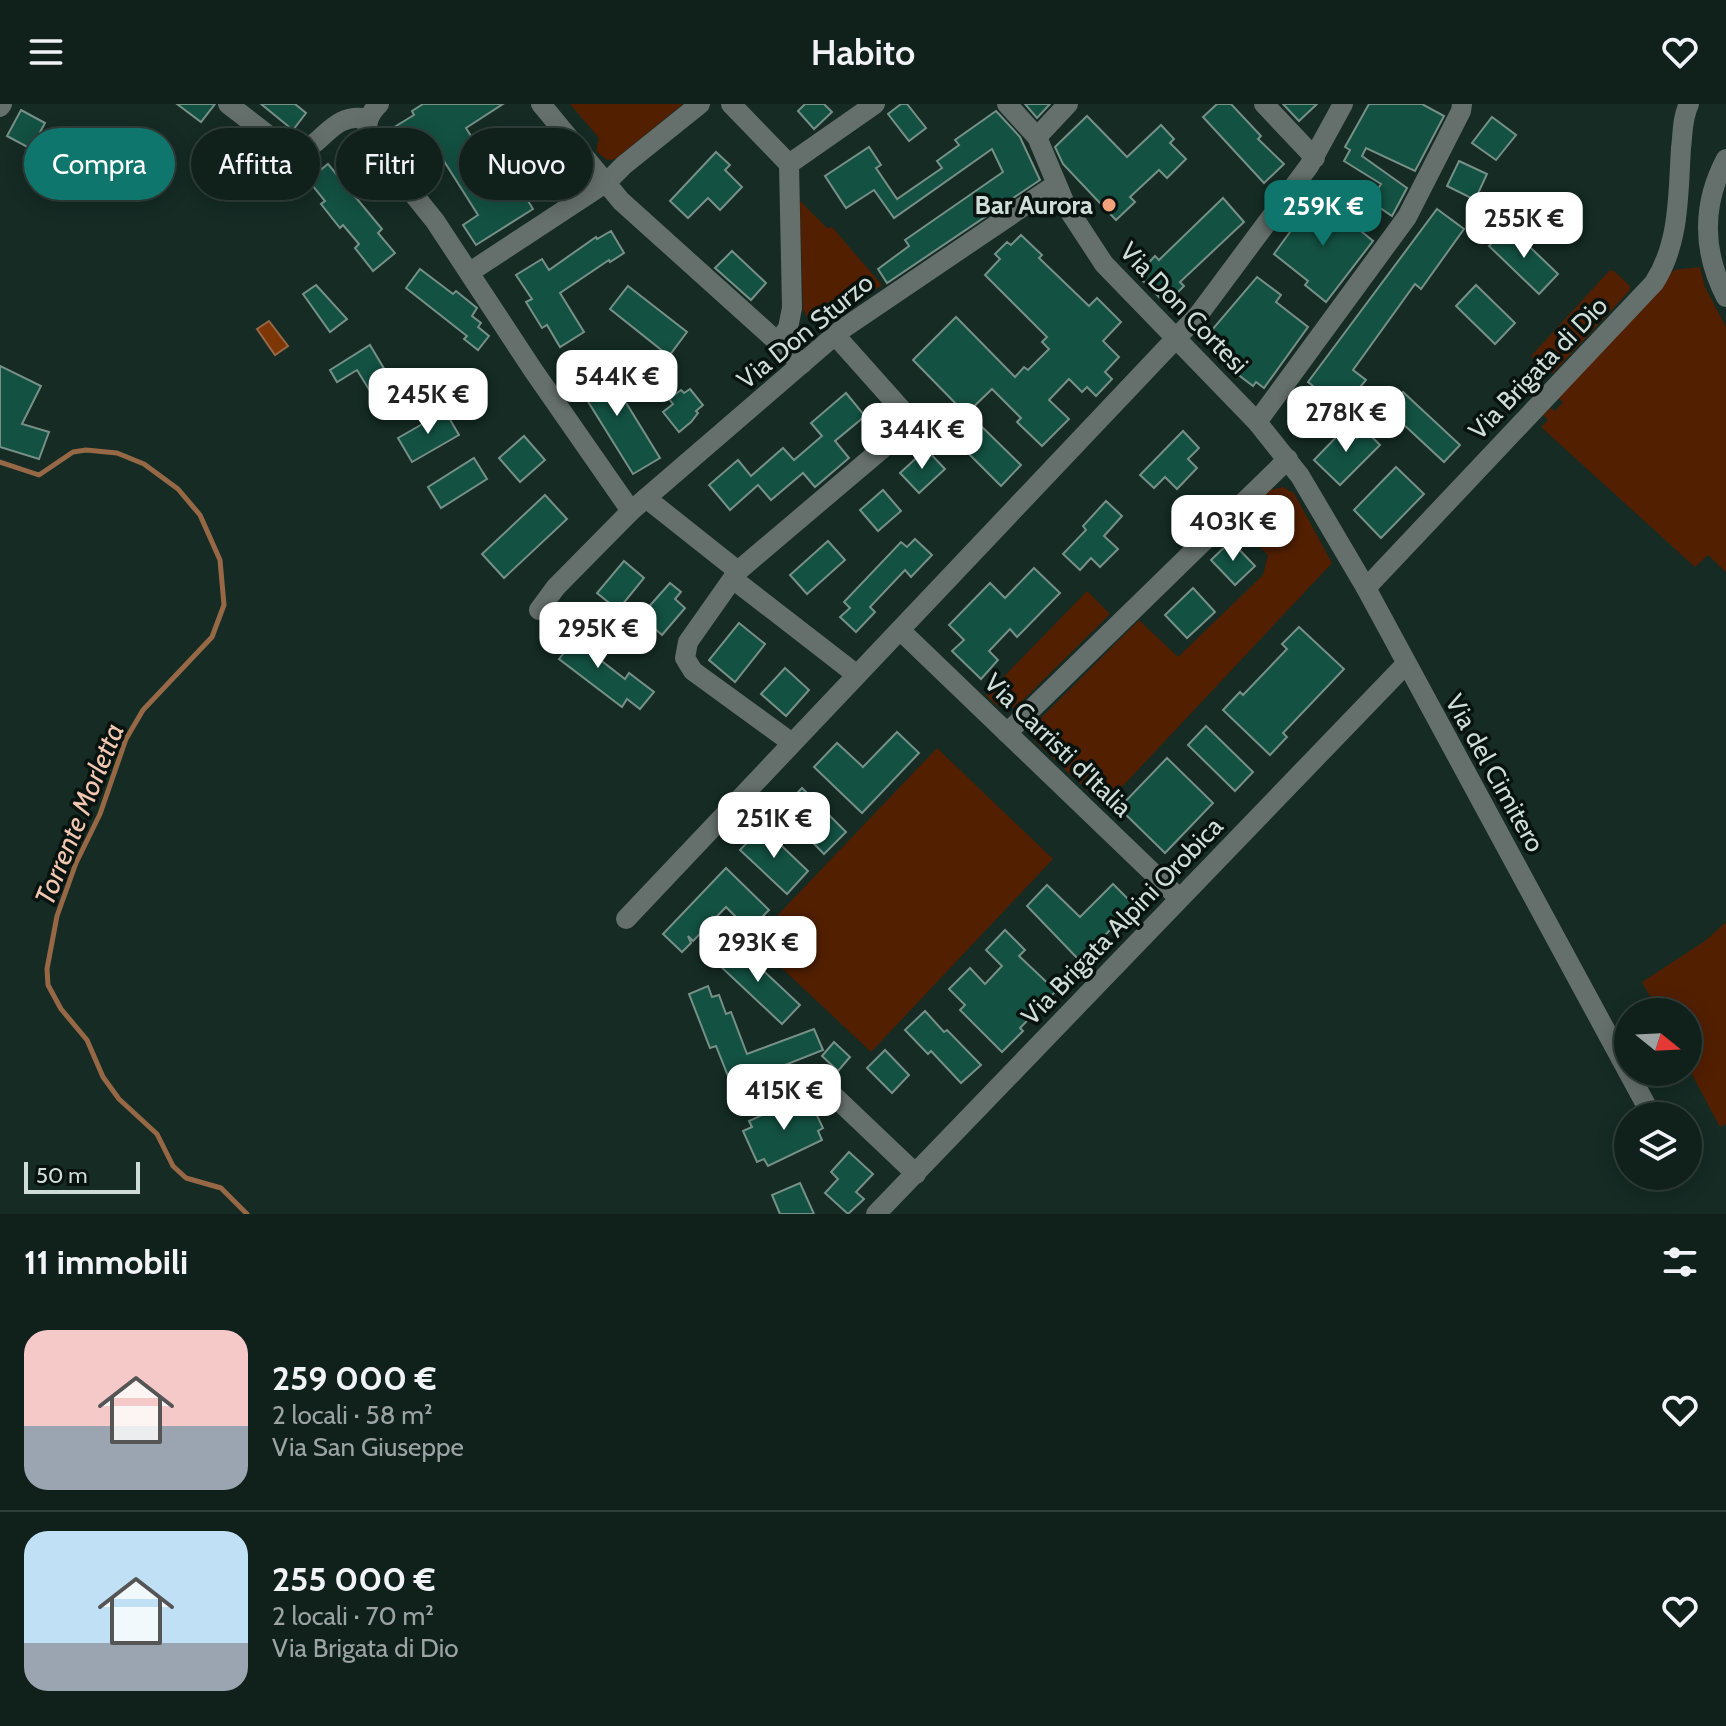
<!DOCTYPE html>
<html lang="it">
<head>
<meta charset="utf-8">
<style>
  :root { --surface:#10201b; --page:#1e2d28; --text:#f1f3f6; --muted:#9ca3a3; --line:#303e3a; --accent:#0f766e }
  body { margin:0; font-family:Cabin,sans-serif; background:var(--page); color:var(--text); height:100vh; display:flex; flex-direction:column; font-size:30px; white-space:nowrap }
  * { box-sizing:border-box; margin:0 }
  p { font-size:26px; color:var(--muted) }
  .icon { flex:none; width:44px; height:44px; fill:none; stroke:currentColor; stroke-width:2; stroke-linecap:round; stroke-linejoin:round }
  .map { position:relative; height:1110px; overflow:hidden }
  .panel { display:flex; flex-direction:column; background:var(--surface); flex:1 }
  .panel>* { flex:none }
  .guide { position:absolute; left:24px; top:24px; width:800px; height:72px; display:flex; gap:16px }
  .needle { width:52px; rotate:108deg }
  .tools { position:absolute; left:1614px; top:894px; display:grid; gap:16px }
  .tools a { display:grid; place-items:center; width:88px; height:88px; border-radius:50%; background:var(--surface); box-shadow:0 4px 20px #0003,0 0 0 2px var(--line); font-size:40px }
  .scale { position:absolute; left:24px; bottom:20px; width:116px; box-sizing:border-box; padding-left:8px; border:4px solid #cfddd8; border-top:0; font-size:22px; line-height:28px; white-space:nowrap; color:#cfddd8; -webkit-text-stroke:6px #08120e; paint-order:stroke }
  .price { position:absolute; translate:-50% -68px; padding:0 18px; border-radius:16px; background:#fff; color:#222; font-size:26px; line-height:52px; filter:drop-shadow(0 2px 4px #0008) }
  .price::after { content:''; position:absolute; left:50%; top:48px; width:24px; height:18px; margin-left:-12px; background:inherit; clip-path:polygon(0 0,100% 0,50% 100%) }
  .price.current { background:var(--accent); color:#fff }
  ul { padding:0; list-style:none }
  li { display:flex; align-items:center; gap:24px; height:200px; padding:0 24px }
  li+li { border-top:2px solid var(--line) }
  li span { display:grid; place-items:center; flex:none; width:224px; height:160px; border-radius:24px; color:#555 }
  li>.icon { margin-inline-start:auto }
  span .icon { width:96px; height:96px; fill:#fffc; stroke-width:1 }
  li b { font-size:34px }
  h2 { display:flex; justify-content:space-between; align-items:center; height:96px; padding:0 24px; font-size:34px }
  .pill { padding:0 28px; border-radius:36px; background:var(--surface); box-shadow:0 4px 20px #0003,0 0 0 2px var(--line); font-size:28px; line-height:72px }
  .pill.current { background:var(--accent); color:#fff }
  header { display:flex; justify-content:space-between; align-items:center; height:104px; padding:0 24px; background:var(--surface); font-size:36px; font-weight:600 }
  .map>svg:first-child { display:block }
  .green { fill:#521f00 }
  .water { fill:#7e3607; stroke:#966846; stroke-width:2 }
  .lines { fill:none; stroke-linecap:round; stroke-linejoin:round }
  .stream { stroke:#966846; stroke-width:5 }
  .building { fill:#135142; stroke:#779087; stroke-width:2 }
  .minor { stroke:#656f6b; stroke-width:20 }
  .poi-dot { fill:#f1a27b; stroke:#08120e; stroke-width:3 }
  .labels { text-anchor:middle; stroke-width:7; stroke-linejoin:round; paint-order:stroke }
  .poi-label { font-size:26px; font-weight:bold; fill:#cfddd8; stroke:#08120e; text-anchor:end }
  .street-label { font-size:26px; fill:#cfddd8; stroke:#08120e }
  .water-label { font-size:28px; font-style:italic; fill:#f2c7b2; stroke:#08120e }
</style>
</head>
<body>
<header><svg class="icon" aria-label="menu" viewBox="0 0 24 24"><path d="M4 6h16M4 12h16M4 18h16"/></svg>Habito<svg class="icon" aria-label="heart" viewBox="0 0 24 24"><path d="M12 20l-8-8c-3-5 5-10 8-4 3-6 11-1 8 4z"/></svg></header>
<div class="map">
<svg width="1726" height="1110" viewBox="0 0 1726 1110">
  <rect width="100%" height="100%" fill="#152b24"/>
  <!-- green -->
  <g class="green">
    <path d="M 570,0 L 683,0 L 615,55 L 607,56 L 596,47 L 599,34 Z"/>
    <path d="M 800,97 L 827,124 L 832,123 L 882,181 L 825,218 L 809,215 L 803,206 Z"/>
    <path d="M 1700,163 L 1705,183 L 1726,223 L 1726,468 L 1708,451 L 1695,463 L 1541,323 L 1548,316 L 1543,311 L 1550,304 L 1555,307 L 1563,298 L 1558,294 L 1674,166 Z"/>
    <path d="M 1610,166 L 1614,167 L 1630,182 L 1630,186 L 1553,269 L 1548,269 L 1532,254 L 1532,251 Z"/>
    <path d="M 1283,383 L 1294,389 L 1332,459 L 1104,702 L 1035,637 L 1033,625 L 1036,619 L 1139,516 L 1178,553 L 1263,471 L 1268,451 L 1236,420 L 1270,386 Z"/>
    <path d="M 1087,487 L 1110,510 L 1017,602 C 1002,609 996,601 986,591 Z"/>
    <path d="M 937,644 L 1053,755 L 871,948 L 753,837 Z"/>
    <path d="M 1726,818 L 1726,1020 L 1720,1023 L 1688,963 L 1688,908 L 1659,908 L 1642,878 L 1705,837 Z"/>
  </g>
  <!-- water -->
  <path class="water" d="M 269,217 L 288,242 L 275,251 L 257,225 Z"/>
  <g class="lines">
    <!-- stream -->
    <path class="stream" d="M 0,358 L 39,371 L 73,348 L 86,346 L 117,349 L 144,360 L 178,385 L 200,411 L 220,456 L 224,501 L 212,533 L 143,606 L 126,635 L 100,710 L 76,759 L 57,812 L 47,865 L 48,881 L 61,905 L 87,936 L 103,973 L 119,995 L 157,1030 L 173,1062 L 186,1074 L 221,1084 L 247,1110"/>
  </g>
  <!-- building -->
  <g class="building">
    <path d="M 177,0 L 215,0 L 201,18 Z"/>
    <path d="M 261,0 L 295,0 L 306,9 L 293,26 Z"/>
    <path d="M 423,0 L 503,0 L 466,24 L 509,92 L 520,84 L 533,105 L 476,141 L 463,121 L 478,111 L 435,43 L 417,55 L 396,22 L 414,11 L 412,7 Z"/>
    <path d="M 805,0 L 824,0 L 832,8 L 814,25 L 798,7 Z"/>
    <path d="M 901,0 L 907,0 L 926,24 L 909,37 L 888,10 Z"/>
    <path d="M 1025,0 L 1050,0 L 1037,14 Z"/>
    <path d="M 1217,0 L 1231,0 L 1261,32 L 1258,35 L 1284,60 L 1264,79 L 1203,13 Z"/>
    <path d="M 1283,0 L 1317,0 L 1299,17 Z"/>
    <path d="M 1369,0 L 1422,0 L 1444,12 L 1415,67 L 1366,44 L 1362,52 L 1407,84 L 1392,112 L 1370,97 L 1381,80 L 1344,57 L 1350,46 L 1345,43 Z"/>
    <path d="M 21,6 L 45,19 L 31,45 L 7,32 Z"/>
    <path d="M 996,7 L 1020,33 L 1040,76 L 887,179 L 878,165 L 909,142 L 905,136 L 1003,68 L 992,45 L 894,114 L 874,86 L 846,104 L 825,72 L 869,43 L 881,61 L 876,64 L 897,95 L 942,64 L 937,57 L 959,41 L 955,36 Z"/>
    <path d="M 1087,12 L 1127,53 L 1161,21 L 1174,35 L 1170,39 L 1186,55 L 1167,74 L 1159,66 L 1130,93 L 1135,98 L 1116,116 L 1063,60 L 1055,43 Z"/>
    <path d="M 1492,13 L 1516,31 L 1496,56 L 1472,39 Z"/>
    <path d="M 716,48 L 730,61 L 725,66 L 742,83 L 720,106 L 708,94 L 688,114 L 670,97 Z"/>
    <path d="M 255,49 L 286,72 L 273,89 L 242,66 Z"/>
    <path d="M 1459,57 L 1487,70 L 1475,96 L 1447,82 Z"/>
    <path d="M 328,60 L 382,125 L 378,129 L 395,149 L 373,167 L 355,144 L 359,140 L 343,121 L 340,124 L 321,100 L 325,97 L 308,76 Z"/>
    <path d="M 1317,91 L 1373,137 L 1326,198 L 1305,181 L 1308,177 L 1274,150 Z"/>
    <path d="M 1223,94 L 1244,118 L 1180,178 L 1184,182 L 1166,200 L 1137,171 L 1155,152 L 1159,156 Z"/>
    <path d="M 1437,105 L 1464,125 L 1421,185 L 1415,180 L 1353,266 L 1366,276 L 1342,305 L 1308,278 Z"/>
    <path d="M 1508,122 L 1558,170 L 1539,190 L 1489,142 Z"/>
    <path d="M 611,127 L 624,149 L 610,158 L 609,156 L 560,189 L 584,228 L 560,243 L 547,221 L 542,224 L 526,198 L 532,195 L 516,171 L 542,155 L 549,166 L 596,133 L 597,135 Z"/>
    <path d="M 1021,131 L 1042,151 L 1039,154 L 1089,202 L 1097,194 L 1121,218 L 1103,237 L 1119,253 L 1105,268 L 1112,275 L 1096,292 L 1087,283 L 1082,288 L 1069,275 L 1049,296 L 1069,315 L 1042,342 L 1017,318 L 1021,314 L 992,285 L 966,310 L 913,256 L 956,213 L 1015,273 L 1024,263 L 1028,266 L 1049,245 L 1042,238 L 1047,233 L 985,171 L 1000,155 L 995,150 L 1007,138 L 1011,141 Z"/>
    <path d="M 732,147 L 766,179 L 751,196 L 715,164 Z"/>
    <path d="M 420,165 L 453,190 L 456,187 L 477,204 L 472,212 L 481,219 L 478,223 L 489,232 L 478,246 L 464,235 L 467,232 L 406,184 Z"/>
    <path d="M 1257,173 L 1281,191 L 1276,198 L 1308,223 L 1264,284 L 1256,278 L 1253,282 L 1236,269 L 1240,264 L 1212,242 L 1211,227 Z"/>
    <path d="M 316,181 L 347,215 L 330,228 L 303,190 Z"/>
    <path d="M 1476,181 L 1515,219 L 1495,240 L 1456,202 Z"/>
    <path d="M 628,182 L 687,228 L 669,252 L 610,205 Z"/>
    <path d="M 370,241 L 398,288 L 378,300 L 357,266 L 337,278 L 330,266 Z"/>
    <path d="M 601,258 L 660,354 L 633,370 L 574,275 Z"/>
    <path d="M 0,262 L 41,282 L 22,320 L 49,328 L 39,355 L 0,343 Z"/>
    <path d="M 690,285 L 703,301 L 696,307 L 698,309 L 691,318 L 679,328 L 663,308 L 673,300 L 669,295 L 681,286 L 684,289 Z"/>
    <path d="M 1403,288 L 1460,341 L 1444,358 L 1387,305 Z"/>
    <path d="M 846,289 L 865,312 L 835,337 L 849,354 L 815,383 L 803,369 L 771,396 L 758,381 L 730,406 L 709,381 L 738,356 L 751,372 L 783,344 L 794,356 L 822,332 L 811,319 Z"/>
    <path d="M 445,307 L 459,331 L 412,358 L 398,334 Z"/>
    <path d="M 977,318 L 1021,361 L 1001,382 L 957,338 Z"/>
    <path d="M 1346,323 L 1357,334 L 1365,326 L 1380,341 L 1340,381 L 1314,356 Z"/>
    <path d="M 1183,327 L 1199,344 L 1188,355 L 1197,364 L 1177,385 L 1165,373 L 1154,384 L 1140,371 Z"/>
    <path d="M 524,332 L 545,356 L 520,378 L 499,354 Z"/>
    <path d="M 926,345 L 945,365 L 919,389 L 900,369 Z"/>
    <path d="M 474,354 L 487,375 L 441,404 L 428,383 Z"/>
    <path d="M 1396,363 L 1424,390 L 1381,434 L 1354,406 Z"/>
    <path d="M 883,386 L 901,407 L 878,427 L 860,406 Z"/>
    <path d="M 545,391 L 567,415 L 504,474 L 482,450 Z"/>
    <path d="M 1106,397 L 1122,412 L 1104,432 L 1118,445 L 1100,463 L 1091,454 L 1080,466 L 1063,450 L 1086,426 L 1083,422 Z"/>
    <path d="M 915,435 L 932,451 L 911,473 L 905,466 L 870,503 L 875,508 L 856,528 L 840,513 L 850,504 L 844,498 L 901,438 L 907,443 Z"/>
    <path d="M 828,437 L 845,456 L 807,490 L 790,471 Z"/>
    <path d="M 1231,437 L 1255,462 L 1235,481 L 1211,456 Z"/>
    <path d="M 624,457 L 644,474 L 618,506 L 597,489 Z"/>
    <path d="M 1034,464 L 1060,489 L 1017,533 L 1010,525 L 989,547 L 998,556 L 981,575 L 952,547 L 964,536 L 949,521 L 990,479 L 1005,494 Z"/>
    <path d="M 670,479 L 681,488 L 675,495 L 685,504 L 662,531 L 653,523 L 650,527 L 637,516 Z"/>
    <path d="M 1193,484 L 1215,508 L 1187,534 L 1165,511 Z"/>
    <path d="M 565,519 L 590,538 L 585,544 L 625,575 L 629,569 L 654,588 L 640,605 L 627,595 L 622,603 L 559,555 L 563,550 L 549,540 Z"/>
    <path d="M 739,519 L 765,540 L 735,578 L 709,556 Z"/>
    <path d="M 1299,523 L 1344,565 L 1283,629 L 1287,633 L 1270,651 L 1223,606 L 1240,588 L 1243,591 L 1287,545 L 1282,540 Z"/>
    <path d="M 785,564 L 809,586 L 786,612 L 761,590 Z"/>
    <path d="M 1206,622 L 1253,668 L 1235,687 L 1188,641 Z"/>
    <path d="M 897,628 L 919,649 L 862,709 L 814,663 L 837,639 L 863,663 Z"/>
    <path d="M 1167,654 L 1213,699 L 1165,749 L 1119,704 Z"/>
    <path d="M 802,684 L 846,728 L 824,750 L 781,706 Z"/>
    <path d="M 762,723 L 808,767 L 787,790 L 740,746 Z"/>
    <path d="M 726,764 L 769,806 L 749,826 L 726,803 L 693,837 L 688,832 L 691,839 L 682,848 L 663,830 Z"/>
    <path d="M 1113,780 L 1138,805 L 1113,830 L 1110,826 L 1080,857 L 1027,802 L 1047,781 L 1080,813 Z"/>
    <path d="M 1005,826 L 1025,846 L 1019,852 L 1056,887 L 1020,924 L 1023,927 L 1002,948 L 960,906 L 965,901 L 949,885 L 970,864 L 985,880 L 1002,862 L 986,846 Z"/>
    <path d="M 735,840 L 800,901 L 782,920 L 717,859 Z"/>
    <path d="M 708,882 L 712,893 L 719,891 L 726,910 L 731,908 L 747,950 L 814,925 L 823,946 L 732,982 L 716,942 L 710,944 L 689,890 Z"/>
    <path d="M 925,907 L 944,928 L 947,926 L 981,961 L 961,979 L 931,947 L 928,950 L 905,926 Z"/>
    <path d="M 834,938 L 850,953 L 838,967 L 822,952 Z"/>
    <path d="M 885,946 L 909,971 L 892,989 L 867,964 Z"/>
    <path d="M 801,993 L 805,1002 L 811,999 L 823,1024 L 818,1027 L 822,1036 L 768,1062 L 764,1055 L 757,1058 L 743,1027 L 752,1023 L 749,1017 Z"/>
    <path d="M 849,1048 L 873,1070 L 856,1088 L 864,1095 L 848,1110 L 825,1089 L 838,1075 L 831,1068 Z"/>
    <path d="M 800,1079 L 814,1110 L 780,1110 L 772,1091 Z"/>
  </g>
  <g class="lines">
    <!-- minor -->
    <g class="minor">
      <path d="M 228,0 L 290,48 C 321,51 328,6 368,15"/>
      <path d="M 379,0 C 368,11 365,20 369,35 L 435,117 L 533,266 L 631,407"/>
      <path d="M 541,0 L 621,97 L 802,260"/>
      <path d="M 731,0 L 789,60"/>
      <path d="M 1007,0 L 1037,33 L 1066,102 L 1104,160 L 1257,318 L 1300,372 L 1366,484 L 1652,1012"/>
      <path d="M 1264,0 L 1315,54"/>
      <path d="M 0,3 L 2,0"/>
      <path d="M 1037,33 L 1068,0"/>
      <path d="M 1726,55 C 1702,100 1702,147 1726,193"/>
      <path d="M 470,168 L 607,78 L 624,61 L 700,0"/>
      <path d="M 778,238 L 788,224 L 792,204 L 789,60 L 875,0"/>
      <path d="M 1257,318 L 1407,113 L 1461,7 L 1462,0"/>
      <path d="M 646,394 L 738,467"/>
      <path d="M 733,475 L 857,571"/>
      <path d="M 1366,484 L 1654,179 C 1680,139 1678,90 1681,44 C 1683,29 1682,14 1689,0"/>
      <path d="M 539,506 L 556,483 L 631,407 L 841,226 L 1055,81"/>
      <path d="M 900,526 L 1179,794"/>
      <path d="M 1007,629 L 1288,355"/>
      <path d="M 792,639 L 693,567 L 685,554 L 688,538 L 738,467 L 896,333 C 904,325 908,316 901,305 L 835,231"/>
      <path d="M 626,815 L 1199,210 L 1309,62 L 1343,0"/>
      <path d="M 835,993 L 916,1070"/>
      <path d="M 876,1110 L 1406,560"/>
    </g>
  </g>
  <!-- markers -->
  <circle class="poi-dot" cx="1109" cy="101" r="8"/>
  <g class="labels">
    <!-- poi labels -->
    <g class="poi-label">
      <text x="1093" y="110">Bar Aurora</text>
    </g>
    <!-- street labels -->
    <g class="street-label">
      <text transform="translate(1184 204) rotate(46)" y="9">Via Don Cortesi</text>
      <text transform="translate(805 227) rotate(-39)" y="9">Via Don Sturzo</text>
      <text transform="translate(1538 264) rotate(-46)" y="9">Via Brigata di Dio</text>
      <text transform="translate(1058 641) rotate(44)" y="9">Via Carristi d'Italia</text>
      <text transform="translate(1495 669) rotate(61)" y="9">Via del Cimitero</text>
      <text transform="translate(1122 817) rotate(-46)" y="9">Via Brigata Alpini Orobica</text>
    </g>
    <!-- water labels -->
    <g class="water-label">
      <text transform="translate(79 710) rotate(-68)" y="10">Torrente Morletta</text>
    </g>
  </g>
</svg>
<div class="tools">
<a><svg class="needle" viewBox="-14 -14 28 28"><path d="M0-13l5 13h-10z" fill="#e53935"/><path d="M0 13l5-13h-10z" fill="#9ca3a3"/></svg></a>
<a><svg class="icon" aria-label="layers" viewBox="0 0 24 24"><path d="M12 4l9 5-9 5-9-5zM3 14l9 5 9-5"/></svg></a>
</div>
<div class="scale">50 m</div>
<b class="price current" style="left:1323px;top:144px">259K €</b>
<b class="price" style="left:1524px;top:156px">255K €</b>
<b class="price" style="left:617px;top:314px">544K €</b>
<b class="price" style="left:428px;top:332px">245K €</b>
<b class="price" style="left:1346px;top:350px">278K €</b>
<b class="price" style="left:922px;top:367px">344K €</b>
<b class="price" style="left:1233px;top:459px">403K €</b>
<b class="price" style="left:598px;top:566px">295K €</b>
<b class="price" style="left:774px;top:756px">251K €</b>
<b class="price" style="left:758px;top:880px">293K €</b>
<b class="price" style="left:784px;top:1028px">415K €</b>
<div class="guide">
<a class="pill current">Compra</a>
<a class="pill">Affitta</a>
<a class="pill">Filtri</a>
<a class="pill">Nuovo</a>
</div>
</div>
<section class="panel">
<h2>11 immobili<svg class="icon" aria-label="filters" viewBox="0 0 24 24"><path d="M4 7h16M4 17h16"/><circle cx="9" cy="7" r="2"/><circle cx="15" cy="17" r="2"/></svg></h2>
<ul>
<li><span style="background:linear-gradient(#f6c9c9 60%,#9aa5b1 0)"><svg class="icon" aria-label="home" viewBox="0 0 24 24"><path d="M3 11l9-7 9 7M6 9v11h12V9"/></svg></span><div><b>259 000 €</b><p>2 locali · 58 m²</p><p>Via San Giuseppe</p></div><svg class="icon" aria-label="heart" viewBox="0 0 24 24"><path d="M12 20l-8-8c-3-5 5-10 8-4 3-6 11-1 8 4z"/></svg></li>
<li><span style="background:linear-gradient(#bfe0f5 70%,#9aa5b1 0)"><svg class="icon" aria-label="home" viewBox="0 0 24 24"><path d="M3 11l9-7 9 7M6 9v11h12V9"/></svg></span><div><b>255 000 €</b><p>2 locali · 70 m²</p><p>Via Brigata di Dio</p></div><svg class="icon" aria-label="heart" viewBox="0 0 24 24"><path d="M12 20l-8-8c-3-5 5-10 8-4 3-6 11-1 8 4z"/></svg></li>
</ul>
</section>
</body>
</html>
